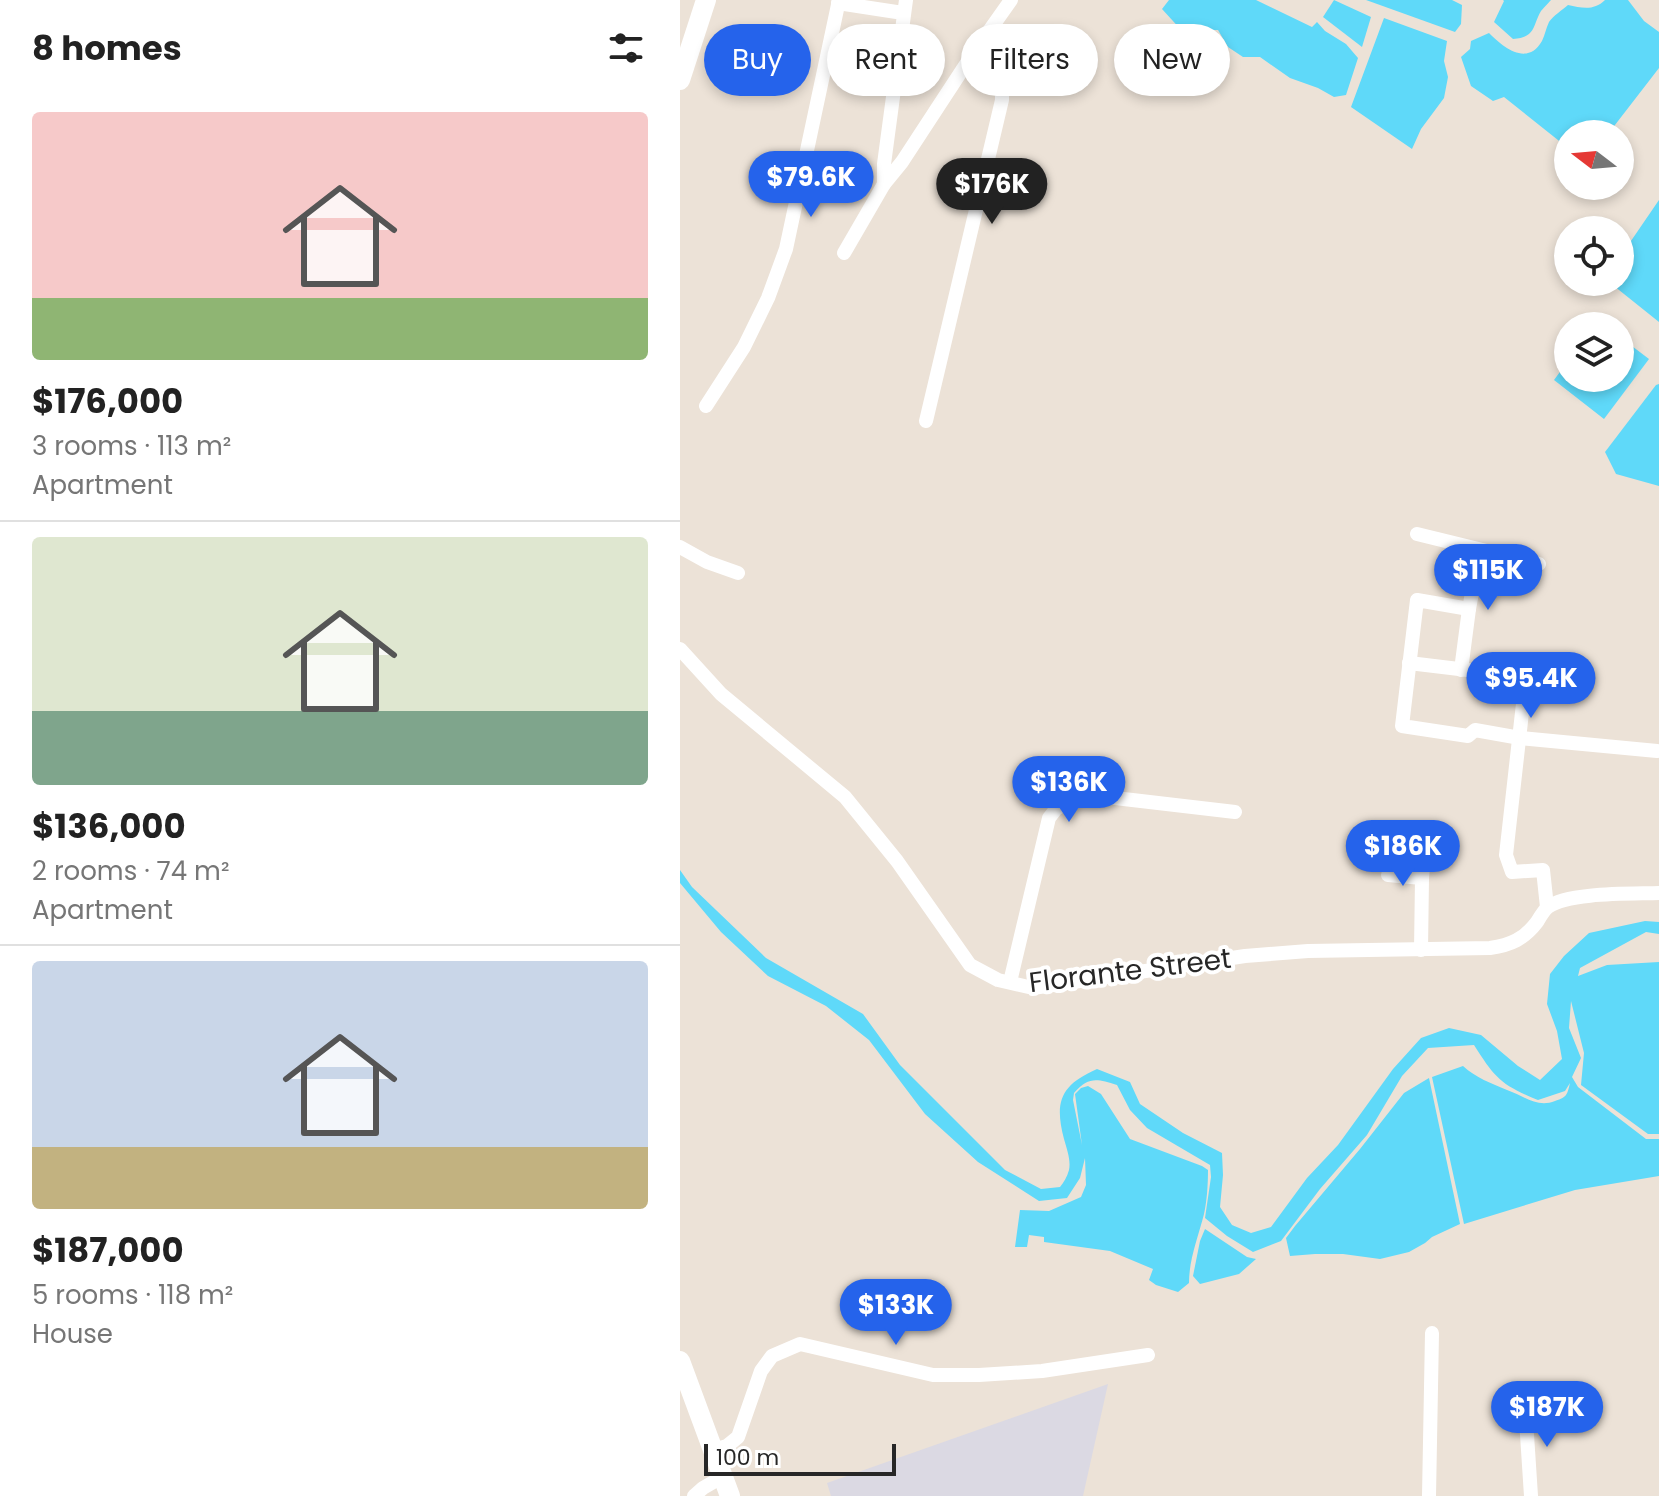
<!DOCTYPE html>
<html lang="en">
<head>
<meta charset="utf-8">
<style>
  :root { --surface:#fff; --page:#f6f6f6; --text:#222; --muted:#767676; --line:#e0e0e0; --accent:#2563eb }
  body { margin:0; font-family:Poppins,sans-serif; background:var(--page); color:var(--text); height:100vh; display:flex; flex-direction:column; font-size:30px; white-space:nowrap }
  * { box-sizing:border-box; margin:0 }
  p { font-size:26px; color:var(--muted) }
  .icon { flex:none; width:44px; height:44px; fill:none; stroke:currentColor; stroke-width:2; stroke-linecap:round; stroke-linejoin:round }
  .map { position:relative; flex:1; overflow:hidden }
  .side { display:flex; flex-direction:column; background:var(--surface); width:680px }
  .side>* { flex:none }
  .top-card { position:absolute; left:24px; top:24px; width:760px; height:72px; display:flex; gap:16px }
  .needle { width:52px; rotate:286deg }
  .fabs { position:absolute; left:874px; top:120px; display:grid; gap:16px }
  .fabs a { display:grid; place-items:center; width:80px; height:80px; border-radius:50%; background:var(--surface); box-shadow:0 4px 12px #0003; font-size:40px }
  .scale { position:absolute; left:24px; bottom:20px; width:192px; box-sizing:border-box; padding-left:8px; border:4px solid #272727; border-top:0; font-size:22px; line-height:28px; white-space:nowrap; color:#272727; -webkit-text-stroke:6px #fff; paint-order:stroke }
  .price { position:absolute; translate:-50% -68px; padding:0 18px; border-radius:28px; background:var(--accent); color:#fff; font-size:26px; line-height:52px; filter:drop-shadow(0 2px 4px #0008) }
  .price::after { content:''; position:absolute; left:50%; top:48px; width:24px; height:18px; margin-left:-12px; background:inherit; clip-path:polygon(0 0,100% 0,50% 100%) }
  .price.on { background:#222; color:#fff }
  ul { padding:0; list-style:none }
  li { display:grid; align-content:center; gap:16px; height:424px; padding:0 32px }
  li+li { border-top:2px solid var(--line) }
  li span { display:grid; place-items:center; height:248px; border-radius:8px; color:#555 }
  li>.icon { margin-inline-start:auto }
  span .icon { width:144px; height:144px; fill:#fffc; stroke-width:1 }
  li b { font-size:34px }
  h2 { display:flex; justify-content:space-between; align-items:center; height:96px; padding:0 32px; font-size:34px }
  .chip { padding:0 28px; border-radius:36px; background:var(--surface); box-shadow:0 4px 12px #0003; font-size:28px; line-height:72px }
  .chip.on { background:var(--accent); color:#fff }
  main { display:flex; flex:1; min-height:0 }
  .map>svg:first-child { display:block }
  .industrial { fill:#dbd9e3 }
  .water { fill:#5fd9f9 }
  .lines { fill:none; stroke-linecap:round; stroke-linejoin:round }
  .street { stroke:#fff; stroke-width:14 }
  .secondary { stroke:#fff; stroke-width:20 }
  .labels { text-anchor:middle; stroke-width:8; stroke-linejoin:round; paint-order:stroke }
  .street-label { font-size:28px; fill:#272727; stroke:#fff }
</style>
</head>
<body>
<main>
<section class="side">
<h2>8 homes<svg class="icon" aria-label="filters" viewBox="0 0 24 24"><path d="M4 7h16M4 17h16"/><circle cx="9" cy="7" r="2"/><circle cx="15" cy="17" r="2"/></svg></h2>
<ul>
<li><span style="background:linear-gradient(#f6c9c9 75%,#8fb573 0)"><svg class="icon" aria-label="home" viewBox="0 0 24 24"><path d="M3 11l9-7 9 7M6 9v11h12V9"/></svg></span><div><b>$176,000</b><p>3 rooms · 113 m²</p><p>Apartment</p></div></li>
<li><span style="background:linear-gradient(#dfe7d0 70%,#7fa58c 0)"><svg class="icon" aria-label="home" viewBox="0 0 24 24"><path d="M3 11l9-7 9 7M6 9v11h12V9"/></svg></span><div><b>$136,000</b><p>2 rooms · 74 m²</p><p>Apartment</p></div></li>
<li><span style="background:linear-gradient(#c9d6e8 75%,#c2b280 0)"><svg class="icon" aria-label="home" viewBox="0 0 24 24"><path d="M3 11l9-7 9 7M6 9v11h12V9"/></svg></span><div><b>$187,000</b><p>5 rooms · 118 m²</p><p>House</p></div></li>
</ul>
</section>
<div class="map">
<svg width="979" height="1496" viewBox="0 0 979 1496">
  <rect width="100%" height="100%" fill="#ece2d7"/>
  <!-- industrial -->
  <path class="industrial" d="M 428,1384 L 403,1496 L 151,1496 L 147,1483 Z"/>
  <!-- water -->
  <g class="water">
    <path d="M 489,0 L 576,0 L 632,27 L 637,22 L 645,31 L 666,44 L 678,58 L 666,95 L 654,97 L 638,88 L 610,78 L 580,57 L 563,57 L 548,47 L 538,30 L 526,30 L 522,39 L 503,32 L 482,9 Z"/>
    <path d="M 654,0 L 691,17 L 682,47 L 643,17 Z"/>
    <path d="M 686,0 L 772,0 L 782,5 L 781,24 L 775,32 Z"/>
    <path d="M 823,0 L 871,0 C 870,1 862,10 861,11 C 852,27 856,37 833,39 L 814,22 L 824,1 Z"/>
    <path d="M 925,0 L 948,0 L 964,21 L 979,32 L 979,68 L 928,134 L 888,134 L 888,148 L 824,97 L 813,101 L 791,86 L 781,57 L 790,49 L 791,41 L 809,33 C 823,47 847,67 862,41 C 865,35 866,28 869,22 C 873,16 882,10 888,5 C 902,8 914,11 925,0 Z"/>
    <path d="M 704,18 L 767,41 L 764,61 L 768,77 L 764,98 L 741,129 L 732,149 L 671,107 Z"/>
    <path d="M 979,200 L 979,322 L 929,282 L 940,282 L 940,257 Z"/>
    <path d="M 940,337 L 969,359 L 924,419 L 874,380 L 888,361 L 888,378 L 940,378 Z"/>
    <path d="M 979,384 L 979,486 L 936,474 L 925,452 L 976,385 Z"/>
    <path d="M 0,870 L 12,887 L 86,958 L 183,1014 L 220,1065 L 325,1170 L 361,1189 L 380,1187 C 384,1182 387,1177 389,1170 C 391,1160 387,1150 384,1139 C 374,1101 381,1085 417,1069 L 450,1082 L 460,1104 L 503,1133 L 542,1153 L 543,1175 L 540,1207 L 552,1225 L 571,1233 L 591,1227 L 627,1178 L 658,1145 L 713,1069 L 741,1038 L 769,1028 L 801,1035 L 838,1066 L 860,1080 L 882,1059 L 877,1031 L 867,1004 L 870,974 L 884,956 L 909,933 L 965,921 L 979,922 L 979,934 L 966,932 L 900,968 L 898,976 L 927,965 L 979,962 L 979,1134 L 968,1134 L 901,1085 L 904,1053 L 891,1001 L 889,1028 L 901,1058 L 892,1077 L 898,1087 L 966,1139 L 979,1139 L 979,1176 L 895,1190 L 784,1224 L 752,1077 L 783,1066 C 796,1078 811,1083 827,1090 C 844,1096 857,1108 875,1101 C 878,1100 884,1098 886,1095 C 888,1092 889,1087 890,1083 L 885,1091 L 858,1100 C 821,1085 815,1078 794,1045 L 748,1048 L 722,1076 L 687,1135 L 640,1189 L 601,1241 L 573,1252 L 547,1236 L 525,1218 L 531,1177 L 530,1165 L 467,1128 L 450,1110 L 437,1085 C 417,1079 409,1076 394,1093 L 393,1100 L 402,1145 L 395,1094 L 401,1088 L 408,1086 L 421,1094 L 450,1139 L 522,1166 L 528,1170 C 528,1184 527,1201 524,1214 C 518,1238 509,1259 509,1283 L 498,1292 L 476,1285 L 469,1280 L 473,1269 L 430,1251 L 364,1242 L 364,1237 L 349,1235 L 347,1247 L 335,1247 L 340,1210 L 369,1211 L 401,1197 L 406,1185 L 405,1158 L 400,1178 L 387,1198 L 359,1201 L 298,1162 L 245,1114 L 189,1040 L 146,1006 L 88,976 L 41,932 L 0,883 Z"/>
    <path d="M 749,1078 L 780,1224 L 752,1237 L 745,1243 L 729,1252 L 700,1259 L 663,1254 L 635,1254 L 610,1256 L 606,1238 L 615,1226 L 680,1149 L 724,1093 Z"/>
    <path d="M 525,1229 L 567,1257 L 576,1259 L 559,1274 L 520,1284 L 513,1276 L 520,1241 Z"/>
  </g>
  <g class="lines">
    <!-- street -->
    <g class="street">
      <path d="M 158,3 L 223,13"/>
      <path d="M 204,184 L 222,162 L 290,58 L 331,0"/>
      <path d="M 164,253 L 204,184 L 204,164 L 226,0"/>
      <path d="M 26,406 L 64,347 L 88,298 L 106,249 L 159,0"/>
      <path d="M 246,421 L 322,100 L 322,84 L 312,73 L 290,58"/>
      <path d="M 737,534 L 859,564"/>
      <path d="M 0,547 L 27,562 L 58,573"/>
      <path d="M 789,609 L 737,600 L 722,726 L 788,736 L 795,730 L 840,738 L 977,751"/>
      <path d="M 0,649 L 41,694 L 165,797 L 217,861 L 290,965 L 318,980 L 353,988 L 565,956 L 628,951 L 810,948 C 831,945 844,939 857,922 C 860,917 864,910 868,907 C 888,892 953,894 979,893"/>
      <path d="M 729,663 L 846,677 L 826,855 L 832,872 L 863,870 L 867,907"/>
      <path d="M 781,670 L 789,609 L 800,550"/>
      <path d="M 708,875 L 742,878"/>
      <path d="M 741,950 L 742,878 L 746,829"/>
      <path d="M 330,982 L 369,818 L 376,809 L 401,794 L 555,812"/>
      <path d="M 845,1404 L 851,1496"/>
      <path d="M 33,1450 L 47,1446 L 58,1437 L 81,1371 L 92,1356 L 120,1344 L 253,1375 L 299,1375 L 362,1371 L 468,1355"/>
      <path d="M 14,1496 L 23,1488 L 42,1477"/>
      <path d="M 749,1496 L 752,1333"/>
    </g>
    <!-- secondary -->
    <g class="secondary">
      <path d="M 0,80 L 26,0"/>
      <path d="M 0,1361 L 50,1496"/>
    </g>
  </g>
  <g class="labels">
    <!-- street labels -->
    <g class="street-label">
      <text transform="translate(450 970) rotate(-7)" y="10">Florante Street</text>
    </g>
  </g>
</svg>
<div class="fabs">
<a><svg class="needle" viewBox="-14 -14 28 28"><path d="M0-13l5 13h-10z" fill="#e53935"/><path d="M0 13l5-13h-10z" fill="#767676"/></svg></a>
<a><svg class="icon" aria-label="locate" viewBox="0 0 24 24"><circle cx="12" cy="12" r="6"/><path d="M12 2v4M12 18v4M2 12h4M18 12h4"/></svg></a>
<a><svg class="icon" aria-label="layers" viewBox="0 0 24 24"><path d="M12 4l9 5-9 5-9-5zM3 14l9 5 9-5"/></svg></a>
</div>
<div class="scale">100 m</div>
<b class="price" style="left:131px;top:219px">$79.6K</b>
<b class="price on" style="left:312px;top:226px">$176K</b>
<b class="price" style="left:808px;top:612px">$115K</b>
<b class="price" style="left:851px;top:720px">$95.4K</b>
<b class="price" style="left:389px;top:824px">$136K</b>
<b class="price" style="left:723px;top:888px">$186K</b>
<b class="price" style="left:216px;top:1347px">$133K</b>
<b class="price" style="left:867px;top:1449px">$187K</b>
<div class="top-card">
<a class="chip on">Buy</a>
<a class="chip">Rent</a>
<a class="chip">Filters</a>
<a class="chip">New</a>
</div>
</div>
</main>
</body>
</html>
